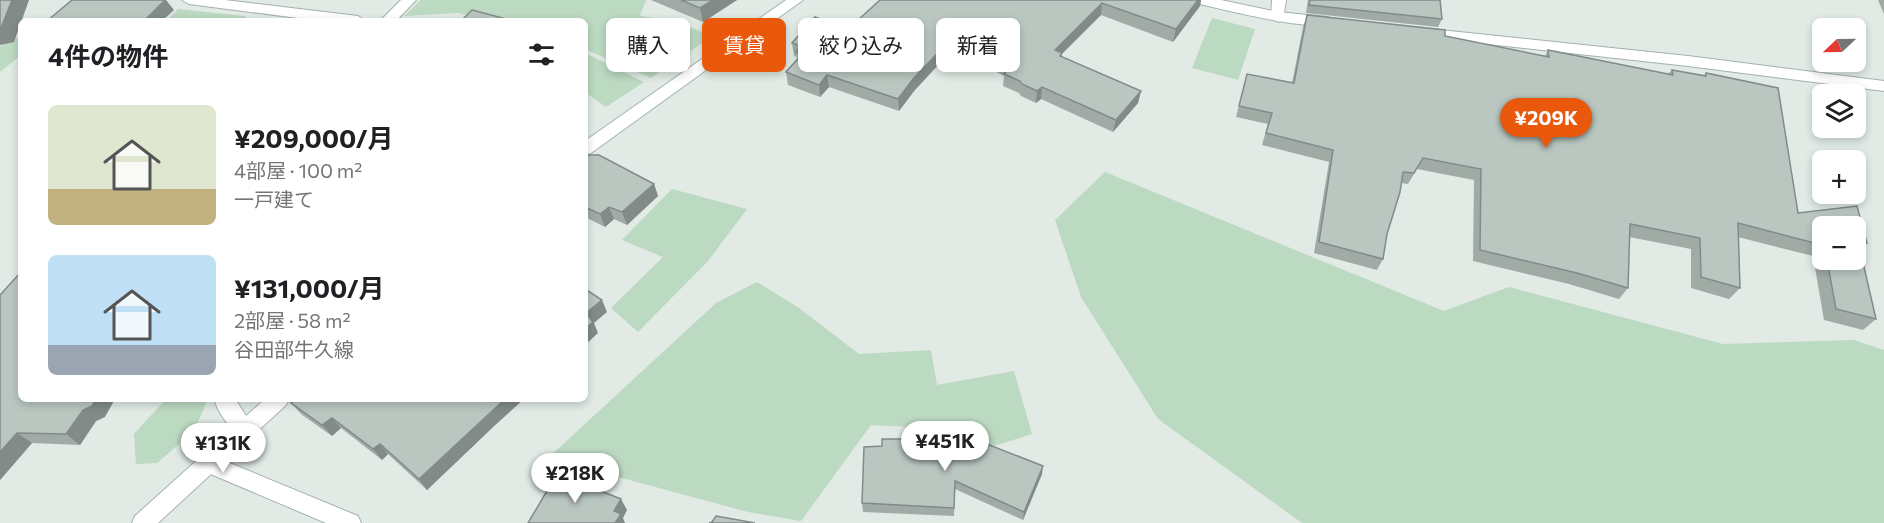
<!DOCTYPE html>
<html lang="ja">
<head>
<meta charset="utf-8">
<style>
  :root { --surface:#fff; --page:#f6f6f6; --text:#202124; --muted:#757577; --accent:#ea580c }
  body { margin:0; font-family:Commissioner,"Noto Sans JP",sans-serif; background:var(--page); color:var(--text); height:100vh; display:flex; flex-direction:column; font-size:22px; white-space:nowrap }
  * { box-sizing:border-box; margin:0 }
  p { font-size:20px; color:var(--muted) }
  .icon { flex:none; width:33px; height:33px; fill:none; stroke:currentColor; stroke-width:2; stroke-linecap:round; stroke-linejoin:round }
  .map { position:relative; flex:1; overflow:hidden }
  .details { position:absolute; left:18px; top:18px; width:570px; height:384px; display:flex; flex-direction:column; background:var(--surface); border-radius:9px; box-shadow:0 3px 9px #0003 }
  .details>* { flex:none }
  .top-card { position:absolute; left:606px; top:18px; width:570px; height:54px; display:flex; gap:12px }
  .needle { width:39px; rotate:248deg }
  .buttons { position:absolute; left:1812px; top:18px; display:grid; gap:12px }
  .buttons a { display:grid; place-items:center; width:54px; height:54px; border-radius:9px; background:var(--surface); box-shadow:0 3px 9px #0003; font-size:30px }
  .price { position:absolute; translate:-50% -51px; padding:0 14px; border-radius:21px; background:#fff; color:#222; font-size:20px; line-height:39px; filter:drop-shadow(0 2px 3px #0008) }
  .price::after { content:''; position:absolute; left:50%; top:36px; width:18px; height:14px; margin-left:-9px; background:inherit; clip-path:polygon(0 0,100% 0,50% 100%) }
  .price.active { background:var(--accent); color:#fff }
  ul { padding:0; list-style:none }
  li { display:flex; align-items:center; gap:18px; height:150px; padding:0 30px }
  li span { display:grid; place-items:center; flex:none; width:168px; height:120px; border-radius:9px; color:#555 }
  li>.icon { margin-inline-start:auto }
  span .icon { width:72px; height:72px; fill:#fffc; stroke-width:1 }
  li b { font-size:26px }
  h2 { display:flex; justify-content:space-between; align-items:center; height:72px; padding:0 30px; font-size:26px }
  .tag { padding:0 21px; border-radius:9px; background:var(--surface); box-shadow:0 3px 9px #0003; font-size:21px; line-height:54px }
  .tag.active { background:var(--accent); color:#fff }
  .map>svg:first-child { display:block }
  .green { fill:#bcd9c1 }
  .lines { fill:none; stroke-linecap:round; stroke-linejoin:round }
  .minor-casing { stroke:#a4b1ab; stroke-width:2 }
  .tertiary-casing { stroke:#a4b1ab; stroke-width:2 }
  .secondary-casing { stroke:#a1b5ac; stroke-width:2 }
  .minor { fill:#fff; fill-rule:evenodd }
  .tertiary { fill:#fff; fill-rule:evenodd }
  .secondary { fill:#fff; fill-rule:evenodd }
  .wall { fill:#a0aba6; fill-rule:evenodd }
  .shaded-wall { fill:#828b87 }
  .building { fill:#bac7c1; stroke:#828b87; stroke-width:1.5 }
</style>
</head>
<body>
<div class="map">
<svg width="1884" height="523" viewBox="0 0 1884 523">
  <rect width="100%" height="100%" fill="#e1eae5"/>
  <!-- green -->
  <g class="green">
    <path d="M 421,0 L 646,0 L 640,16 L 671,20 L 713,36 L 651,78 L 585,49 L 585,21 L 499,21 L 457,13 L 404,16 Z"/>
    <path d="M 178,9 L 245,16 L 247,19 L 243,21 L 166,21 Z"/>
    <path d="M 1212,18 L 1255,29 L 1238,80 L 1192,68 Z"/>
    <path d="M 21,36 L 21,55 L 0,72 L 0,46 Z"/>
    <path d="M 585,53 L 644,82 L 606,107 L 585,92 Z"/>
    <path d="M 1105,172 L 1444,311 L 1509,287 L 1723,344 L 1854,340 L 1884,350 L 1884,523 L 1302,523 L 1158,419 L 1081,297 L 1055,220 Z"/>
    <path d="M 672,189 L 747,209 L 708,261 L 638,332 L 611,308 L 663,257 L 622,240 Z"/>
    <path d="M 757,282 L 799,308 L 859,354 L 931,350 L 937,385 L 1014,371 L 1032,434 L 994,446 L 948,429 L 871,425 L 801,521 L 748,512 L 548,458 L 716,303 Z"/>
    <path d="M 166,399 L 208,399 L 194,431 L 157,463 L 136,464 L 134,434 Z"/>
  </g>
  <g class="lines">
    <!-- minor casing -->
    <g class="minor-casing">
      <g id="minor">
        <path d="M 182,0 L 225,0 L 358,16 L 365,21 L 321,21 L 189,4 Z"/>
        <path d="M 401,0 L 416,0 L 396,21 L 380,21 Z"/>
        <path d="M 1272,0 L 1286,0 L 1283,20 L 1278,22 L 1271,17 Z"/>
        <path d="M 215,399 L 235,399 L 255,429 L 252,435 C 247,437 243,439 238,435 C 231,430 214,407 215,399 Z"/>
        <path d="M 208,454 L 358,516 L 361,523 L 326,523 L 201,470 L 198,463 L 201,456 Z"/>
      </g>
    </g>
    <!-- tertiary casing -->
    <g class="tertiary-casing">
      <g id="tertiary">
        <path d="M 1193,0 L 1221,0 L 1278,12 L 1328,17 L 1335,22 C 1324,35 1221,9 1200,4 Z"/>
        <path d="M 1421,28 L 1688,56 L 1884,81 L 1884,91 L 1688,66 L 1416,36 L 1414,33 L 1416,30 Z"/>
      </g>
    </g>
    <!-- secondary casing -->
    <g class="secondary-casing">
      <g id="secondary">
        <path d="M 786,0 L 803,0 L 591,153 L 585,155 L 585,141 Z"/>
        <path d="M 265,399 L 289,399 L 286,405 L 158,523 L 132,523 L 135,516 Z"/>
      </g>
    </g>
    <!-- minor -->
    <use href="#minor" class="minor"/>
    <!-- tertiary -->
    <use href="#tertiary" class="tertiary"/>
    <!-- secondary -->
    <use href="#secondary" class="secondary"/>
  </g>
  <!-- wall -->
  <g class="wall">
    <path d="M 651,0 L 737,0 L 703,22 Z"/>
    <path d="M 880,0 L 1201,0 L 1200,6 L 1173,42 L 1101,15 L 1062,53 L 1062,57 L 1141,91 L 1138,103 L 1113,132 L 1041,99 L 1036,103 L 1021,96 L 1019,93 L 1003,86 L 1004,76 L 953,49 L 914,91 L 899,111 L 829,87 L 820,97 L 788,85 L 786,72 L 797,60 L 797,57 L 794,56 L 792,43 L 847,30 Z"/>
    <path d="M 1308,0 L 1440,0 L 1442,19 L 1438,27 L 1306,13 Z"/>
    <path d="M 1878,0 L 1884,0 L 1884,14 Z"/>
    <path d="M 1307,15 L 1445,36 L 1545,56 L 1548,50 L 1668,74 L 1672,70 L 1703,76 L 1706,73 L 1798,213 L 1867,243 L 1860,249 L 1876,319 L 1863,330 L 1824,320 L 1813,256 L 1738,237 L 1740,288 L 1729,299 L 1691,288 L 1691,249 L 1629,237 L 1628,288 L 1619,299 L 1569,284 L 1473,261 L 1474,180 L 1417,169 L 1408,184 L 1401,183 L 1387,234 L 1383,259 L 1377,270 L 1314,253 L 1329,162 L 1262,145 L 1268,124 L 1236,117 L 1247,74 L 1292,83 L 1303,27 ZM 1822,226 L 1856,260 L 1822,260 Z"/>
    <path d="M 585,159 L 654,184 L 658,196 L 627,225 L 614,219 L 605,227 L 585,217 Z"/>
    <path d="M 21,272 L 105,417 L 96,421 L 80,445 L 32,443 L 0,480 Z"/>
    <path d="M 291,403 L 492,428 L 427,490 L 388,454 L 382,460 L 341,428 L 332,436 L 301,414 Z"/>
    <path d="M 864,447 L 1042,474 L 1023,520 L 955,489 L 954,516 L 863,512 L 862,503 Z"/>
  </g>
  <!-- shaded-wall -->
  <g class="shaded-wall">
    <path d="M 12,0 L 29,0 L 14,42 L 0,45 L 0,28 Z"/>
    <path d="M 165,0 L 166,0 L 174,10 L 162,21 L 144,21 Z"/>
    <path d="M 713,0 L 737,0 L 703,22 L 700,8 Z"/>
    <path d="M 1198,0 L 1201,0 L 1200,6 L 1173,42 L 1176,29 Z"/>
    <path d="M 1102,3 L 1101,15 L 1053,63 L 1055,50 Z"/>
    <path d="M 953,37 L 953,49 L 914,91 L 899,111 L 898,99 L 913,79 Z"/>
    <path d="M 827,75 L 829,87 L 820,97 L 819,85 Z"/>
    <path d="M 1042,87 L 1041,99 L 1036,103 L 1037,91 Z"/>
    <path d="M 1141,91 L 1138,103 L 1113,132 L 1116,120 Z"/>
    <path d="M 654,184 L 658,196 L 627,225 L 622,212 Z"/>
    <path d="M 609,207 L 614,219 L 605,227 L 600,214 Z"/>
    <path d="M 602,300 L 607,312 L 594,323 L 598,333 L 585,345 L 586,313 Z"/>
    <path d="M 96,399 L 115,399 L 105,417 L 96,421 L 80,445 L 66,434 L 83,410 Z"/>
    <path d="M 505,399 L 524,399 L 492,428 L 427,490 L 419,479 Z"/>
    <path d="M 332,418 L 341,428 L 332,436 L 322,425 Z"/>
    <path d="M 17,433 L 32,443 L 0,480 L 0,452 Z"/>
    <path d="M 380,444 L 388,454 L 382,460 L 373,449 Z"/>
    <path d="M 1043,466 L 1042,474 L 1023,520 L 1024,512 Z"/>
    <path d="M 621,499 L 627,510 L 623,518 L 625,523 L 615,523 L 614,511 Z"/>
  </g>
  <!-- building -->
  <g class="building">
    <path d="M 0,0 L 12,0 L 1,28 L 0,28 Z"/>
    <path d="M 72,0 L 165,0 L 144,21 L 146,21 L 47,21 Z"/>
    <path d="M 681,0 L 713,0 L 700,8 Z"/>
    <path d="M 880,0 L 1198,0 L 1176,29 L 1102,3 L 1055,50 L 1062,53 L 1060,56 L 1141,91 L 1116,120 L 1042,87 L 1037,91 L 1022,84 L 1020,81 L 1004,74 L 1011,67 L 953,37 L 913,79 L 898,99 L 827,75 L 819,85 L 786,72 L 802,54 L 796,52 L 801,46 L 792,43 L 815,17 L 847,30 Z"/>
    <path d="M 1310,0 L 1440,0 L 1442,19 L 1309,5 Z"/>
    <path d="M 472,10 L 514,21 L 461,21 Z"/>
    <path d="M 1307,15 L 1445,30 L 1445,36 L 1549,57 L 1548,50 L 1673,75 L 1672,70 L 1706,76 L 1706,73 L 1778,88 L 1798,213 L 1857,206 L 1867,243 L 1858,241 L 1876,319 L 1836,309 L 1827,260 L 1856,260 L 1856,226 L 1822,226 L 1822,245 L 1738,223 L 1740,288 L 1701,277 L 1700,238 L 1630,224 L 1628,288 L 1577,273 L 1480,250 L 1481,169 L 1423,158 L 1414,173 L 1403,172 L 1400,192 L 1387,234 L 1383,259 L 1319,242 L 1333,150 L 1266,133 L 1272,113 L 1239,106 L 1247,74 L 1294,83 Z"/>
    <path d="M 589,155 L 599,155 L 654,184 L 622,212 L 609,207 L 600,214 L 585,207 L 585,159 Z"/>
    <path d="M 21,272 L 21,399 L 96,399 L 92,406 L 83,410 L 66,434 L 17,433 L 0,452 L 0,295 Z"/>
    <path d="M 585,289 L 602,300 L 586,313 L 593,322 L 585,329 Z"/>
    <path d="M 296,399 L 505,399 L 419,479 L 380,444 L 373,449 L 332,418 L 322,425 L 291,403 Z"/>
    <path d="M 934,433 L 964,435 L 1043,466 L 1024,512 L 955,481 L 954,508 L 862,503 L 864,447 L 882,446 L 882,439 L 934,439 Z"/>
    <path d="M 557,474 L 621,499 L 614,511 L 621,514 L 615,523 L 528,523 Z"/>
    <path d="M 716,516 L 755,523 L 709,523 L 712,522 Z"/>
  </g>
</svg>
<div class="buttons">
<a><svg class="needle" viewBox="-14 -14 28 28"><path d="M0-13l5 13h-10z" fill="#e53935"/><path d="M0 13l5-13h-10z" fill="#757577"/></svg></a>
<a><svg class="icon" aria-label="layers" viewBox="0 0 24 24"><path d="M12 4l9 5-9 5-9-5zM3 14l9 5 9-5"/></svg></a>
<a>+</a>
<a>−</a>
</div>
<b class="price active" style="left:1546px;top:149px">¥209K</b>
<b class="price" style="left:945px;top:472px">¥451K</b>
<b class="price" style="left:223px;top:474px">¥131K</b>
<b class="price" style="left:575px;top:504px">¥218K</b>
<div class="top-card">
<a class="tag">購入</a>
<a class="tag active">賃貸</a>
<a class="tag">絞り込み</a>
<a class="tag">新着</a>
</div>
<section class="details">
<h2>4件の物件<svg class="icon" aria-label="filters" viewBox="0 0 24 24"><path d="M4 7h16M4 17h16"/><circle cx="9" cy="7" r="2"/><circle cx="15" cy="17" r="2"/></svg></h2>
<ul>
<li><span style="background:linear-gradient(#dfe7d0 70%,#c2b280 0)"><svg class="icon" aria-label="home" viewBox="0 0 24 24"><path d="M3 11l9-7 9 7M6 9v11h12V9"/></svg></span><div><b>¥209,000/月</b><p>4部屋 · 100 m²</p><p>一戸建て</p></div></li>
<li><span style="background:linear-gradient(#bfe0f5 75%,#9aa5b1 0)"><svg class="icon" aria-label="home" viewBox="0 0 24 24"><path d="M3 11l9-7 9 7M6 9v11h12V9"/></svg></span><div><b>¥131,000/月</b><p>2部屋 · 58 m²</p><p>谷田部牛久線</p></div></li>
</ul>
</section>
</div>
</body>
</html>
